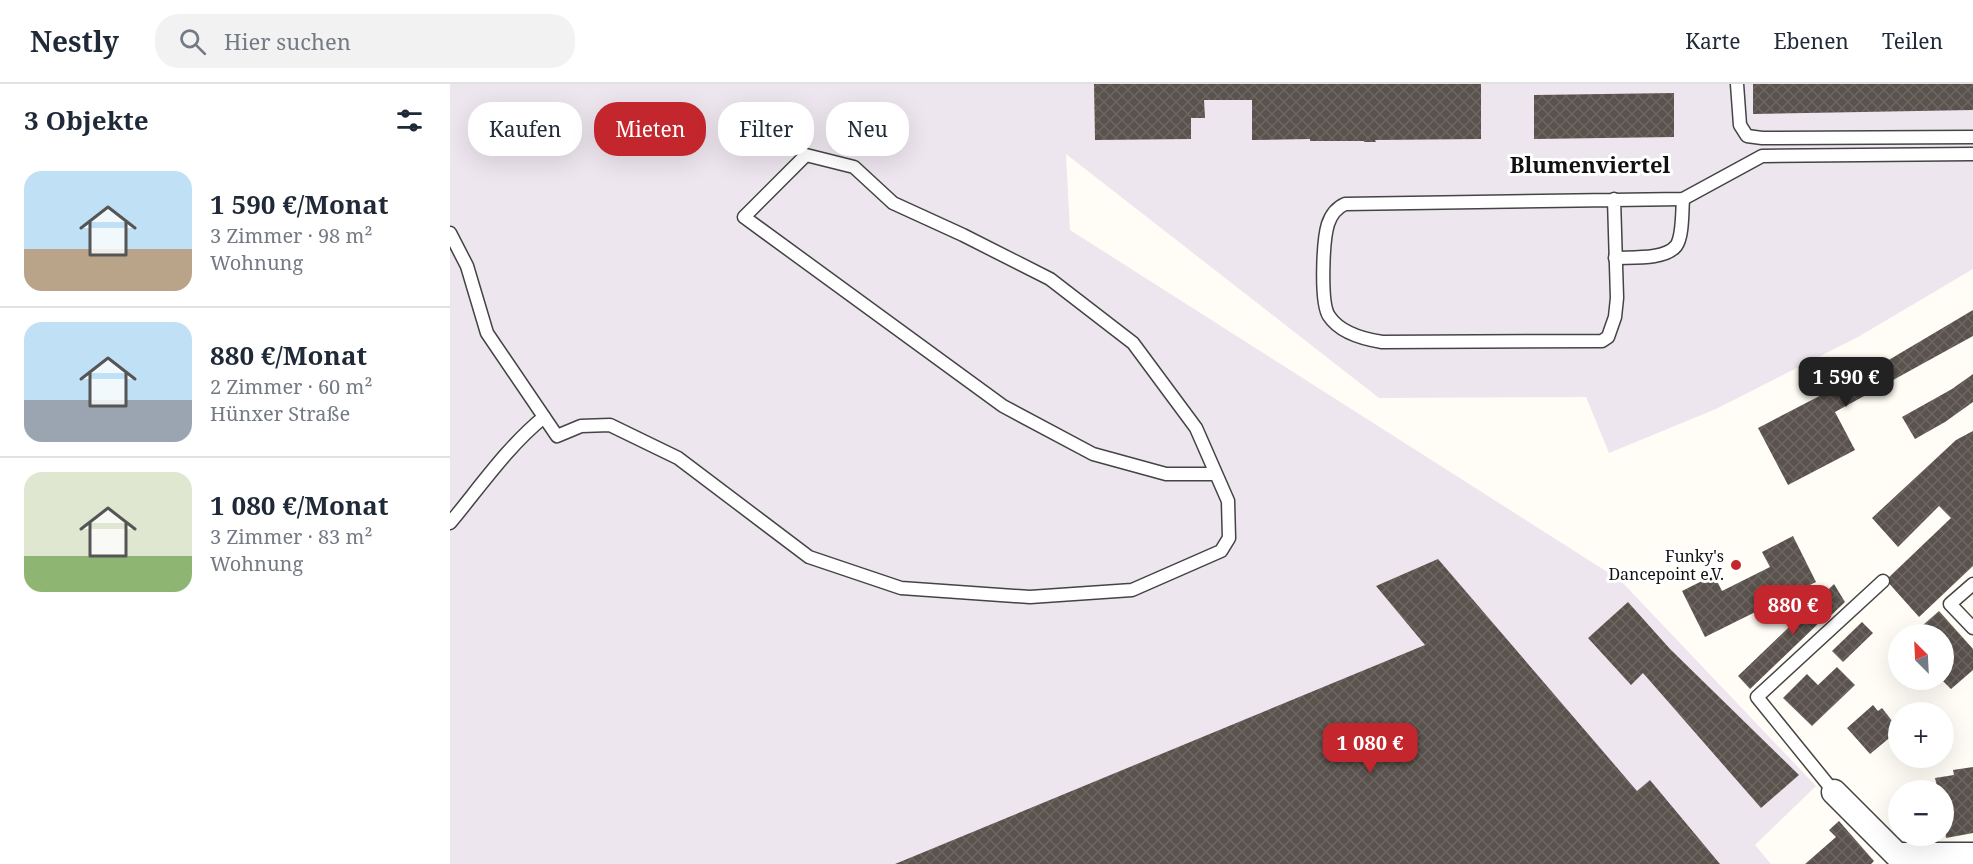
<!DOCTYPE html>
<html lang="de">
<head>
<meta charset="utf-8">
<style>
  :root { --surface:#fff; --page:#f2f2f3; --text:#1f2937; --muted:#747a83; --line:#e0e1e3; --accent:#c4262e }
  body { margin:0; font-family:"Noto Serif",serif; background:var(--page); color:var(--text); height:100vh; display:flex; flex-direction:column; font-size:22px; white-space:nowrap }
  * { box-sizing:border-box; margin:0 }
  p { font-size:20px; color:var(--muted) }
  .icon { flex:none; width:33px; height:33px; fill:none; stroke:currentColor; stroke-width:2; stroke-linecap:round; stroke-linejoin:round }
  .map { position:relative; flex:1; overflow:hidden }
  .sheet { display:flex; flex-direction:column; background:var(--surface); width:450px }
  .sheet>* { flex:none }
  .banner { position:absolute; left:18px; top:18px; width:570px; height:54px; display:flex; gap:12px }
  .needle { width:39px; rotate:336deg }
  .controls { position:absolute; left:1438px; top:540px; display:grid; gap:12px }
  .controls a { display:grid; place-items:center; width:66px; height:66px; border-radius:50%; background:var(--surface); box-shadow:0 6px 24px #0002; font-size:30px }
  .price { position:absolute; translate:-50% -51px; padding:0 14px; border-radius:12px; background:var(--accent); color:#fff; font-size:20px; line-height:39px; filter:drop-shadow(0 2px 3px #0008) }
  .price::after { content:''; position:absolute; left:50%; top:36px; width:18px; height:14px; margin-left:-9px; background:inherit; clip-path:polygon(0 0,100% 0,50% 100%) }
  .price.active { background:#222; color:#fff }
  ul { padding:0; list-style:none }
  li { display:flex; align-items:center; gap:18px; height:150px; padding:0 24px }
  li+li { border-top:2px solid var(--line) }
  li span { display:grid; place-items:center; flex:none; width:168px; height:120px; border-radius:18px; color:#555 }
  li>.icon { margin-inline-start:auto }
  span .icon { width:72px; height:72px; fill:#fffc; stroke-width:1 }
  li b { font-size:26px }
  h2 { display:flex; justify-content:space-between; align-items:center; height:72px; padding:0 24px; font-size:26px }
  .chip { padding:0 21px; border-radius:24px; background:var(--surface); box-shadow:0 6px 24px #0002; font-size:21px; line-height:54px }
  .chip.active { background:var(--accent); color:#fff }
  header { display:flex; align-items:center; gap:36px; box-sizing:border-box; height:84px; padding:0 30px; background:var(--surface); border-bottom:2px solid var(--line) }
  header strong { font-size:28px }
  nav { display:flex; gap:33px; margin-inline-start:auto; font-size:21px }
  .search { width:420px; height:54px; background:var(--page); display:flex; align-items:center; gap:15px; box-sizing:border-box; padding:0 21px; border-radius:24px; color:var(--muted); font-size:22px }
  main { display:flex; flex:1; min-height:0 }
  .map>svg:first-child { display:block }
  .industrial { fill:#eee6ef }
  .building { fill:url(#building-cross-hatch) }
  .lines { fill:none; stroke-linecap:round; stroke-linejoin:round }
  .service-casing { stroke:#444; stroke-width:15 }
  .minor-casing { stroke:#444; stroke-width:27 }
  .service { stroke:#fff; stroke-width:12 }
  .minor { stroke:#fff; stroke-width:24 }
  .poi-dot { fill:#c4262e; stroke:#fff; stroke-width:2 }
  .labels { text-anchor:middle; stroke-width:6; stroke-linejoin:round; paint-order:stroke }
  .poi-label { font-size:16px; fill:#111; stroke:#fff; text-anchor:end }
  .district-label { font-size:22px; font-weight:bold; fill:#111; stroke:#fff }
</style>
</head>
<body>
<header>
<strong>Nestly</strong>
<div class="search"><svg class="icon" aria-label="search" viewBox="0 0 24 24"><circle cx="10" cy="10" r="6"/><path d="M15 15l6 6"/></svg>Hier suchen</div>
<nav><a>Karte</a><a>Ebenen</a><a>Teilen</a></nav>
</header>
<main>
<section class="sheet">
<h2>3 Objekte<svg class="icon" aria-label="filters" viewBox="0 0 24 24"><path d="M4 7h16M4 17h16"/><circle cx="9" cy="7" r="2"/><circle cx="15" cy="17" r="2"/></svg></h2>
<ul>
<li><span style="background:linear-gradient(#bfe0f5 65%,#b9a48a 0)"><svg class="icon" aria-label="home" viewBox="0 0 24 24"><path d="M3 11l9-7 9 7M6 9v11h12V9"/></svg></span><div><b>1 590 €/Monat</b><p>3 Zimmer · 98 m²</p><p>Wohnung</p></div></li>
<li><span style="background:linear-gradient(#bfe0f5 65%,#9aa5b1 0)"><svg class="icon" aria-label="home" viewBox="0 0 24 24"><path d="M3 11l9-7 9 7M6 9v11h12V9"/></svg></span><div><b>880 €/Monat</b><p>2 Zimmer · 60 m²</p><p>Hünxer Straße</p></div></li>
<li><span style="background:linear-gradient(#dfe7d0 70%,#8fb573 0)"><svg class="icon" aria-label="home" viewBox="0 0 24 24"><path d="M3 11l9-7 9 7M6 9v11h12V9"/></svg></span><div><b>1 080 €/Monat</b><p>3 Zimmer · 83 m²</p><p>Wohnung</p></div></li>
</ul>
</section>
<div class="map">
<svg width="1523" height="780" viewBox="0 0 1523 780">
  <defs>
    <pattern id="building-cross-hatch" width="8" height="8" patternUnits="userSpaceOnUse" patternTransform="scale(1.5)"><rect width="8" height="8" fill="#5a524d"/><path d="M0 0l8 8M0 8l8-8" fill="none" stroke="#6d6662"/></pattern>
  </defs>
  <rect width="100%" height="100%" fill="#fffdf5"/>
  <!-- industrial -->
  <path class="industrial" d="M 0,0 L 1523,0 L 1523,185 L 1408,253 L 1266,325 L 1159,369 L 1136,313 L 929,314 L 616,70 L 620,146 L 1170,496 L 1366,702 L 1305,761 L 1321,780 L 0,780 Z"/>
  <!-- building -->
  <g class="building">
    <path d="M 644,0 L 1031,0 L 1031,55 L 925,56 L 926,58 L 914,58 L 914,57 L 860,57 L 860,55 L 802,56 L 802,16 L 754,16 L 755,34 L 741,34 L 741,55 L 645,56 Z"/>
    <path d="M 1303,0 L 1523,0 L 1523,26 L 1303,30 Z"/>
    <path d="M 1224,9 L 1224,53 L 1084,55 L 1084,11 Z"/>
    <path d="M 1523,226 L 1523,252 L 1385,328 L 1405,366 L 1338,401 L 1308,344 L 1437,277 Z"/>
    <path d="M 1523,290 L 1523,318 L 1495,338 L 1465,355 L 1452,333 L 1502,305 Z"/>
    <path d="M 1523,347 L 1523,482 L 1469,533 L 1436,496 L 1501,434 L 1489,422 L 1448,463 L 1422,434 L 1506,356 Z"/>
    <path d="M 1343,452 L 1366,498 L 1255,553 L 1232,507 L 1264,491 L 1272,507 L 1320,483 L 1312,468 Z"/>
    <path d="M 988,475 L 1187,707 L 1200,696 L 1270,780 L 445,780 L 975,561 L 926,502 Z"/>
    <path d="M 1384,500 L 1395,518 L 1373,539 L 1371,537 L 1300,605 L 1288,592 Z"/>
    <path d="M 1178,518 L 1220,565 L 1349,691 L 1311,724 L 1193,589 L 1181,601 L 1138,554 Z"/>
    <path d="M 1489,527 L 1523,565 L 1523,586 L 1501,605 L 1492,596 L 1494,596 L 1494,550 L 1481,550 L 1473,541 Z"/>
    <path d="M 1412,538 L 1423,549 L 1393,578 L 1382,567 Z"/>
    <path d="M 1387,583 L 1405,601 L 1362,642 L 1333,614 L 1357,590 L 1368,601 Z"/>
    <path d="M 1423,621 L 1428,627 L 1432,624 L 1449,646 L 1420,670 L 1397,644 Z"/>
    <path d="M 1523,683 L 1523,749 L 1496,754 L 1494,741 L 1494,706 L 1488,706 L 1485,694 L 1504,691 L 1503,686 Z"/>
    <path d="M 1389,737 L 1424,777 L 1421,780 L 1355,780 L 1386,753 L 1379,746 Z"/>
  </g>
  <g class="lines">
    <!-- service casing -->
    <g class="service-casing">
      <g id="service">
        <path d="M 1287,0 L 1290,41 L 1297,52 L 1312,54 L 1523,53"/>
        <path d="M 1164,115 L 1167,214 L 1165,233 L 1158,253 L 1152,257 L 932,258 C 913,255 890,249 879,232 C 870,219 873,156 878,140 C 881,131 886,124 895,120 L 1233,115 L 1312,72 L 1523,70"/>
        <path d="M 0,149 L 17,182 L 37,249 L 107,352 L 131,342 L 160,341 L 228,374 L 359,473 L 451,504 L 580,513 L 682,506 L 771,467 L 779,454 L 778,417 L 746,344 L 683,259 L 600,195 L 513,151 L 443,119 L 404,83 L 356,71 L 294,133 L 553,322 L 643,370 L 716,390 L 766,390"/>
        <path d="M 1165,174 C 1181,173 1215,176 1226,162 C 1233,153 1232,127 1233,115"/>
        <path d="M 0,439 C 30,403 58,362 94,333"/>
        <path d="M 1523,500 L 1500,520 L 1523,544"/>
        <path d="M 1384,708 L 1307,613 L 1433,497"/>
      </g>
    </g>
    <!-- minor casing -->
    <g class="minor-casing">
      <path id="minor" d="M 1384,708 L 1447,771 L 1523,771"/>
    </g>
    <!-- service -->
    <use href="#service" class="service"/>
    <!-- minor -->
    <use href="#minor" class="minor"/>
  </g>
  <!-- markers -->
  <circle class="poi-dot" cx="1286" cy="481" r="6"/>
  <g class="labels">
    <!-- poi labels -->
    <g class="poi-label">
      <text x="1274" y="478">Funky's<tspan x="1274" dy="18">Dancepoint e.V.</tspan></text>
    </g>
    <!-- district labels -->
    <g class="district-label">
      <text x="1140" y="89">Blumenviertel</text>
    </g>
  </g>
</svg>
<div class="controls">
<a><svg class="needle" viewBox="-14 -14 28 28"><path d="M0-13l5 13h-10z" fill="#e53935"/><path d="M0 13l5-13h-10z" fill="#747a83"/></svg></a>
<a>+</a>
<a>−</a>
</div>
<b class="price active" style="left:1396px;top:324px">1 590 €</b>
<b class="price" style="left:1343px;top:552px">880 €</b>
<b class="price" style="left:920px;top:690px">1 080 €</b>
<div class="banner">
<a class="chip">Kaufen</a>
<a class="chip active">Mieten</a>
<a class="chip">Filter</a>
<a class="chip">Neu</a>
</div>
</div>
</main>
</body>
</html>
